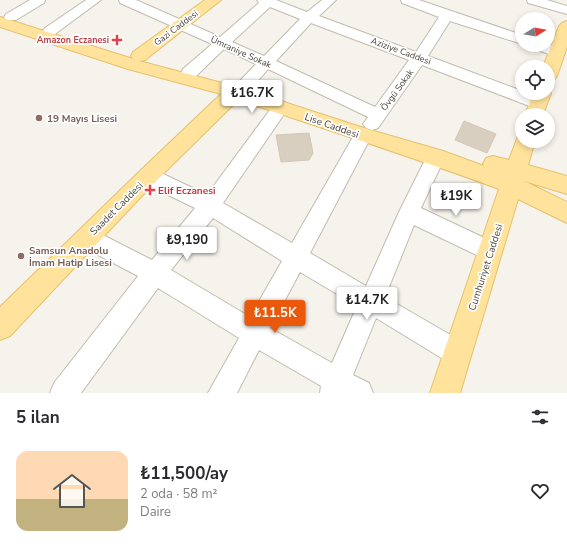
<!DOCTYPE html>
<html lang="tr">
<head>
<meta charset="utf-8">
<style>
  :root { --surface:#fff; --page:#f2f2f3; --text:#2b2b33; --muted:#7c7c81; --accent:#ea580c }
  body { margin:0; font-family:"Nunito Sans",sans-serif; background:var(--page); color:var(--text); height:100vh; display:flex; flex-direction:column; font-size:15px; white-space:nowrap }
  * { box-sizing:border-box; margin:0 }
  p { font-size:13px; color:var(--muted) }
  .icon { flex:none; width:22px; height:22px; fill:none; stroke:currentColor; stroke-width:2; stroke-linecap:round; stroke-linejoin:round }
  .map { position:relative; height:393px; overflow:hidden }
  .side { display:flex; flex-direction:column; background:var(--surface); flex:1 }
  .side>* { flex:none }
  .needle { width:26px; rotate:79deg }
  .controls { position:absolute; left:515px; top:12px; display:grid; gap:8px }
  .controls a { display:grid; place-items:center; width:40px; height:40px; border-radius:50%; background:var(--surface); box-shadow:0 2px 6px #0003; font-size:20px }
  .price { position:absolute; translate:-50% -34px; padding:0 9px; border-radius:4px; background:#fff; color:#222; font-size:13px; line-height:26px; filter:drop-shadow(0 1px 2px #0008) }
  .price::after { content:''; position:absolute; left:50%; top:24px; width:12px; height:9px; margin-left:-6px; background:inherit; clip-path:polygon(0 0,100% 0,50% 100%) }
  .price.selected { background:var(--accent); color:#fff }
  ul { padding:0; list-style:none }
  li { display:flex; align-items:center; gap:12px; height:100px; padding:0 16px }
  li span { display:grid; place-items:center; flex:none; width:112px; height:80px; border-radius:12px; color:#555 }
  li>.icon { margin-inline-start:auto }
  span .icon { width:48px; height:48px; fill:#fffc; stroke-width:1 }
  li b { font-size:17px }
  h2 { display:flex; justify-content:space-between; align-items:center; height:48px; padding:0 16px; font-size:17px }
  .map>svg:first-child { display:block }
  .building { fill:#d8cfc1; stroke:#d3c7b4 }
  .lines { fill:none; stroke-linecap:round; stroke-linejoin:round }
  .minor-casing { stroke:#c2bbae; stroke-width:2 }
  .major-casing { stroke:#e6c16a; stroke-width:2 }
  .minor { fill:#fff; fill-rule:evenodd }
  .major { fill:#ffe39c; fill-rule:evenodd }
  .health-dot { fill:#e0444e; stroke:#fff; stroke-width:1.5 }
  .education-dot { fill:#8d6e63; stroke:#fff; stroke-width:1.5 }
  .labels { text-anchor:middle; stroke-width:3.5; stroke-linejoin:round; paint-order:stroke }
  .far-street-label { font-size:9px; fill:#4b4439; stroke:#fff }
  .far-health-label { font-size:9px; font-weight:bold; fill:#be3a42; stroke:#fff; text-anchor:end }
  .education-label { font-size:10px; font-weight:bold; fill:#785e54; stroke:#fff; text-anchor:start }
  .street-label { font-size:10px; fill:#4b4439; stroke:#fff }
  .health-label { font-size:10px; font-weight:bold; fill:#be3a42; stroke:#fff; text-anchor:start }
</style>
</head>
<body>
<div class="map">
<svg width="567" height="393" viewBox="0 0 567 393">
  <rect width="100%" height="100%" fill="#f6f3ec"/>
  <!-- building -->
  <g class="building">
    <path d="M 464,121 L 496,134 L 487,153 L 455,140 Z"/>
    <path d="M 309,133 L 313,153 L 309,160 L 281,162 L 276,135 Z"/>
  </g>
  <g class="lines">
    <!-- minor casing -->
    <g class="minor-casing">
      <g id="minor">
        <path d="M 30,0 L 45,0 L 44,3 L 16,20 L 6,20 L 4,17 L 6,14 Z"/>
        <path d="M 86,0 L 101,0 L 55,34 L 50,35 L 45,34 L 43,31 L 45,28 Z"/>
        <path d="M 119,0 L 136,0 L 220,37 L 259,3 L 257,0 L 276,0 L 307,12 L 322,0 L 336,0 L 319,16 L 416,52 L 439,17 L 402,3 L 401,0 L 419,0 L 522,35 L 522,44 L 450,21 L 428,56 L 522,91 L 522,93 C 530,93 542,96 546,103 L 544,107 L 538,109 L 532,107 L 422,65 L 378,128 L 372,130 L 366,128 L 363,124 L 368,117 L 268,69 C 260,78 252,91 239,88 L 237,84 L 256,64 L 224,49 L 195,77 L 189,78 L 183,77 L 181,73 L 183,69 L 212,44 L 120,3 ZM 270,7 L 300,19 L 264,56 L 232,42 ZM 311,23 L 409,60 L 375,107 L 276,61 Z"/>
        <path d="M 527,0 L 547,0 L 567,6 L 567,14 L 528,3 Z"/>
        <path d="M 548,44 L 562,49 L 564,52 L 562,55 L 557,57 L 532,48 L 530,45 Z"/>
        <path d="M 281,101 L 287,103 L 289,107 L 223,203 L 292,243 L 357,130 L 363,128 L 369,130 L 372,135 L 310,253 L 366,286 L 399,212 L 429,152 L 436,150 L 443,152 L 445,157 L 421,208 L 497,244 L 500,251 L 497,258 L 489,261 L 414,225 L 385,297 L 466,344 L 470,353 L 466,362 L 457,366 L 448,362 L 376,318 L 353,375 L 369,383 L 373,393 L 320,393 L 321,386 L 259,350 L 237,393 L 208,393 L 239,338 L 158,288 L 81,393 L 50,393 L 54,383 L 138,276 L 79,245 L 76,238 L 79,231 L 87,228 L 95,231 L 152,260 L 195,208 L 141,182 L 138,176 L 141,170 L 148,168 L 155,170 L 207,195 L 275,103 ZM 213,218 L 282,261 L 250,317 L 171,270 ZM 300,272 L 357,306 L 332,363 L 270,328 Z"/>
      </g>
    </g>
    <!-- major casing -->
    <g class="major-casing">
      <g id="major">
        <path d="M 205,0 L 221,0 L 145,60 L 139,61 L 241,88 L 367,129 L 443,151 L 484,166 L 483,164 L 486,158 L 493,156 L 509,160 L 518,136 L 522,134 L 522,141 L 535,141 L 528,165 L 567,176 L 567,194 L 524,181 L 567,202 L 567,223 L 518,199 L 460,393 L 430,393 L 499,189 C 413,157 325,129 238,100 L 155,182 L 10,336 L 0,340 L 0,307 L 141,170 L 221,94 L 128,69 L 0,27 L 0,17 L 133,59 L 131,56 L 133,52 Z"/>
        <path d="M 567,21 L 567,47 L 557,76 L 554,80 L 548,82 L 548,67 L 543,67 L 559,26 L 562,23 Z"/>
        <path d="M 548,89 L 551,93 L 543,115 L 525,115 L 533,93 L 548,93 Z"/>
      </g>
    </g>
    <!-- minor -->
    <use href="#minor" class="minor"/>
    <!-- major -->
    <use href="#major" class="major"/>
  </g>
  <!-- markers -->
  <g class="health-dot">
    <path d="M115 34h4v4h4v4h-4v4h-4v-4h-4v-4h4z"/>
    <path d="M148 184h4v4h4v4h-4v4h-4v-4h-4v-4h4z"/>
  </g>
  <g class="education-dot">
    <circle cx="39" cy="118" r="4"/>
    <circle cx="21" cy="256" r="4"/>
  </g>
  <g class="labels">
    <!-- far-street labels -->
    <g class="far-street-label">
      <text transform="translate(176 28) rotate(-37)" y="3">Gazi Caddesi</text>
      <text transform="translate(401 51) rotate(20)" y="3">Aziziye Caddesi</text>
      <text transform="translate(241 52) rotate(24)" y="3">Ümraniye Sokak</text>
      <text transform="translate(397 90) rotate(-54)" y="3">Övgü Sokak</text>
    </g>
    <!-- far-health labels -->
    <g class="far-health-label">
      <text x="109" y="43">Amazon Eczanesi</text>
    </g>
    <!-- education labels -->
    <g class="education-label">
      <text x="47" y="122">19 Mayıs Lisesi</text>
      <text x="29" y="254">Samsun Anadolu<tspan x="29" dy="12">İmam Hatip Lisesi</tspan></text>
    </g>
    <!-- street labels -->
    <g class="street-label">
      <text transform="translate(332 125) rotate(19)" y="4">Lise Caddesi</text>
      <text transform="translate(116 208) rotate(-45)" y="4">Saadet Caddesi</text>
      <text transform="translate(485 267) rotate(-72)" y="4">Cumhuriyet Caddesi</text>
    </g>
    <!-- health labels -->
    <g class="health-label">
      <text x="158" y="194">Elif Eczanesi</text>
    </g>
  </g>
</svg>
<div class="controls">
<a><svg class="needle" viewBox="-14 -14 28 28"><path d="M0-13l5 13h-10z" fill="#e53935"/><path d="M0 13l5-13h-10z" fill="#7c7c81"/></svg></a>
<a><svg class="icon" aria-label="locate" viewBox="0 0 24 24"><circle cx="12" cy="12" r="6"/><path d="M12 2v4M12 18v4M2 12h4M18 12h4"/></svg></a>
<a><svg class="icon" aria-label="layers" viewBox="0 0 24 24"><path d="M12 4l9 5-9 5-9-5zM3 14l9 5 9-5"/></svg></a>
</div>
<b class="price" style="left:252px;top:114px">₺16.7K</b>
<b class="price" style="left:456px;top:217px">₺19K</b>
<b class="price" style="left:187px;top:261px">₺9,190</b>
<b class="price" style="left:367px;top:321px">₺14.7K</b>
<b class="price selected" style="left:275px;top:334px">₺11.5K</b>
</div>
<section class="side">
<h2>5 ilan<svg class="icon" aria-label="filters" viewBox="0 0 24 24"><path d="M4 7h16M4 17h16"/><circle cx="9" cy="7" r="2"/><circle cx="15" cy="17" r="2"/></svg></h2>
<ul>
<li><span style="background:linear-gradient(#ffd9b3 60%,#c2b280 0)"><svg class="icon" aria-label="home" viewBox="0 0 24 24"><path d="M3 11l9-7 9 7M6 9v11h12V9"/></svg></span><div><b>₺11,500/ay</b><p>2 oda · 58 m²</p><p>Daire</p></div><svg class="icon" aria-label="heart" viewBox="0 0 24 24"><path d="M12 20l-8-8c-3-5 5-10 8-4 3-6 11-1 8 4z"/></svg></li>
</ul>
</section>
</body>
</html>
